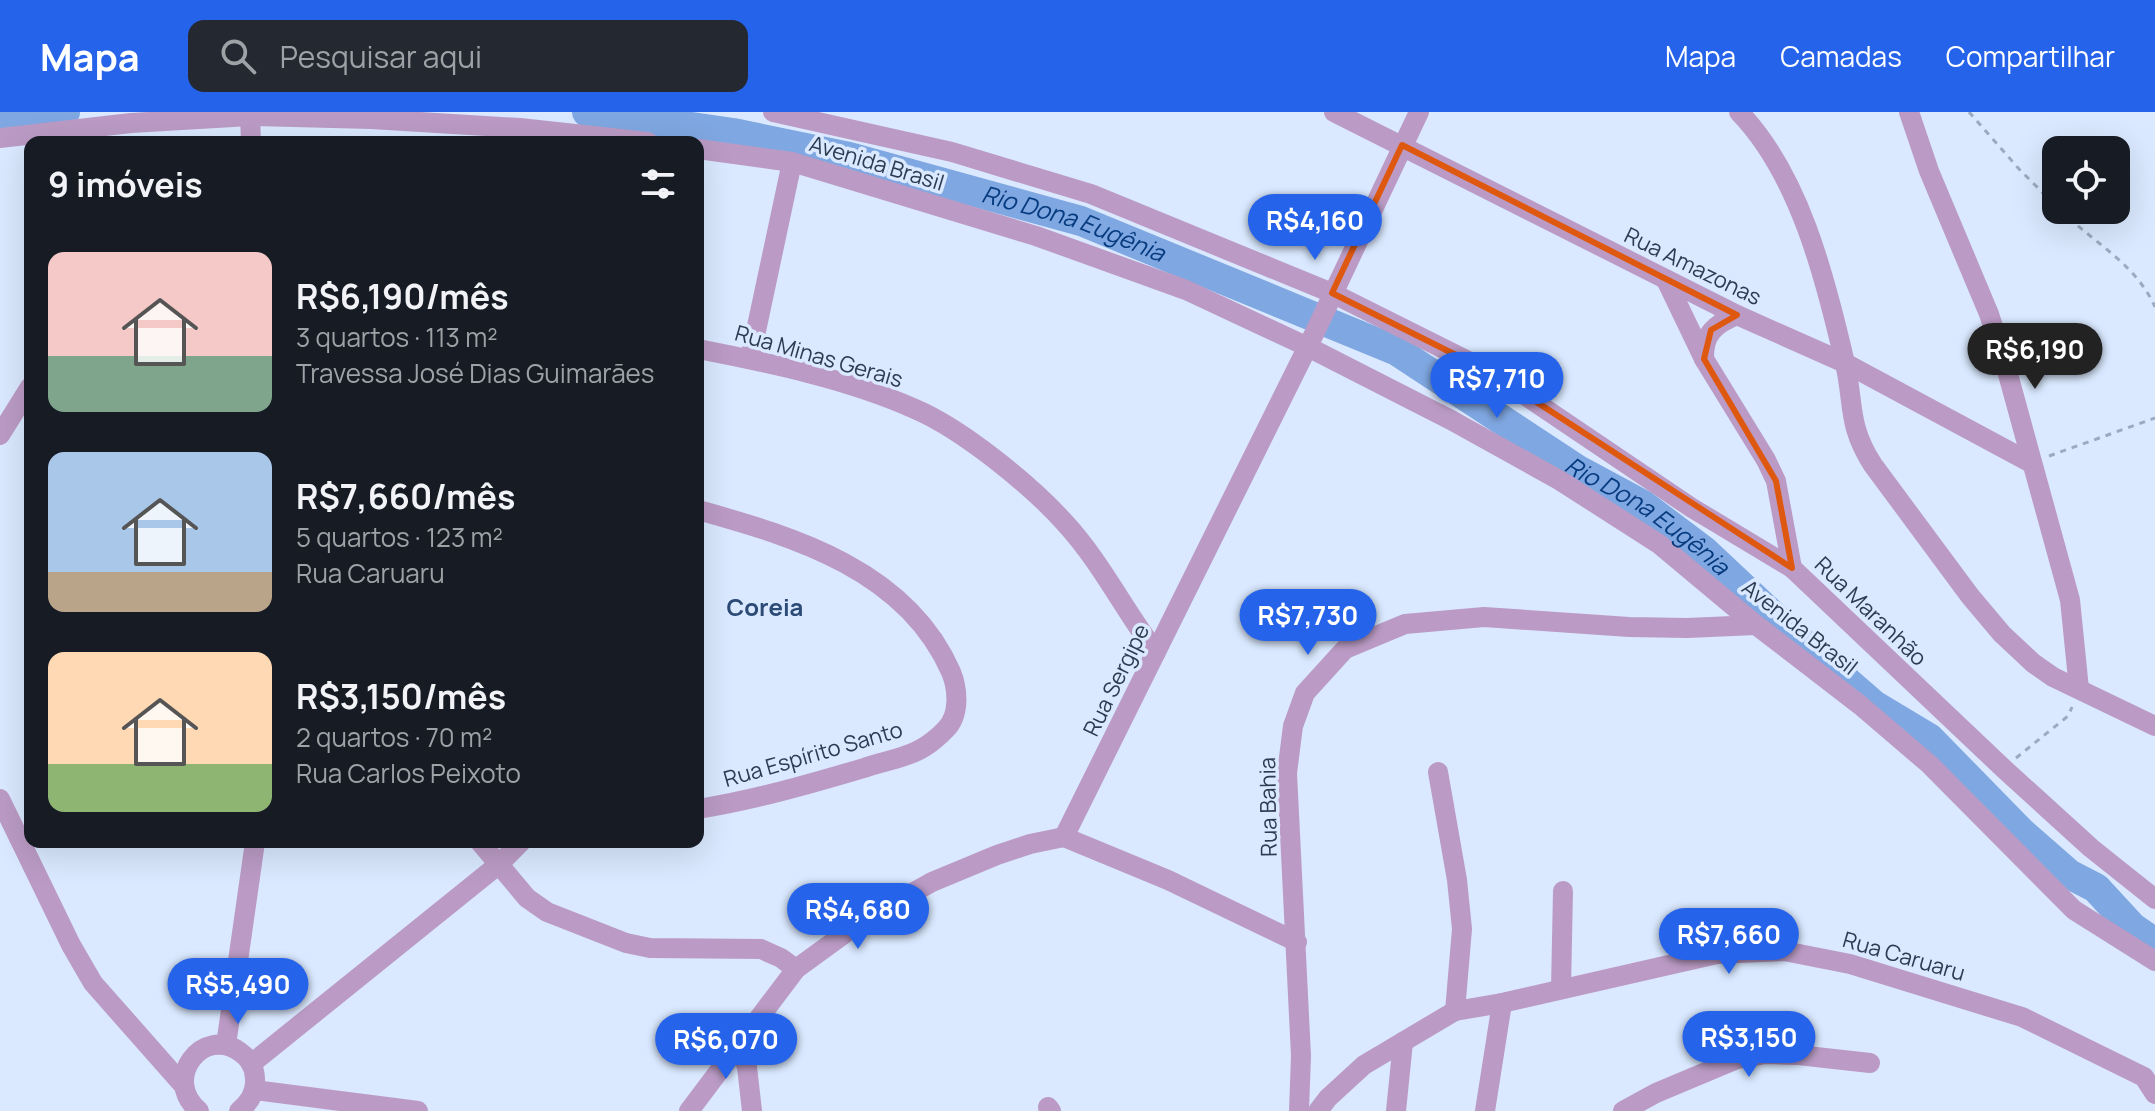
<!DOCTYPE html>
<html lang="pt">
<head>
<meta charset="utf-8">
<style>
  :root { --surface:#171b24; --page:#242831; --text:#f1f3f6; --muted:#9ea1a6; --accent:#2563eb }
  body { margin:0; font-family:Manrope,sans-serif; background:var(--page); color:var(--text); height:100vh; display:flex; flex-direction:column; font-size:30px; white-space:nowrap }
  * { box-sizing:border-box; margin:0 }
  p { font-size:26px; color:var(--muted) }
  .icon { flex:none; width:44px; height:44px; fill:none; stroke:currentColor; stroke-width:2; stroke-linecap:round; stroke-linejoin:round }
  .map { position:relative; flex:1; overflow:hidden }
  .sheet { position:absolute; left:24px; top:24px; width:680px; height:712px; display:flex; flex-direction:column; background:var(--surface); border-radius:16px; box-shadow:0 8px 32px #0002 }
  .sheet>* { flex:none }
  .controls { position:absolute; left:2042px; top:24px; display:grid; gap:16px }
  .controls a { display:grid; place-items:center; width:88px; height:88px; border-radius:16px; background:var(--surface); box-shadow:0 8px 32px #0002; font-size:40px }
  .price { position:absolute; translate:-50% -68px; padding:0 18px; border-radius:28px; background:var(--accent); color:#fff; font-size:26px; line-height:52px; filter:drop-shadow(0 2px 4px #0008) }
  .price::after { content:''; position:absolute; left:50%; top:48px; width:24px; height:18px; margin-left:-12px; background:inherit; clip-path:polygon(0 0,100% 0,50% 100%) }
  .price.on { background:#222; color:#fff }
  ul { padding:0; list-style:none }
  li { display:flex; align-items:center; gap:24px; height:200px; padding:0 24px }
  li span { display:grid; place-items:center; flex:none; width:224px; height:160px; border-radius:16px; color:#555 }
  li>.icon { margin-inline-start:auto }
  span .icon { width:96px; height:96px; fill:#fffc; stroke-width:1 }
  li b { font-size:34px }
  h2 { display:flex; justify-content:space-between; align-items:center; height:96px; padding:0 24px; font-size:34px }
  header { display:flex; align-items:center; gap:48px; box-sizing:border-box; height:112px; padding:0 40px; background:var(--accent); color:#fff }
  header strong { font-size:38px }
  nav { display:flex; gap:44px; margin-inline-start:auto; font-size:28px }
  .search { width:560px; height:72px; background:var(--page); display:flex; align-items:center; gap:20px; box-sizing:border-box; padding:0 28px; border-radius:16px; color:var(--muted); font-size:30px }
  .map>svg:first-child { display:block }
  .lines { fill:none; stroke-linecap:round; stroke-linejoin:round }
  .river { stroke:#7fa7e1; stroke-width:30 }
  .path { stroke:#9baabf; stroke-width:3; stroke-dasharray:6 6; stroke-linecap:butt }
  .minor { stroke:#bb9bc5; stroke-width:20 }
  .marked { fill:none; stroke:#df580f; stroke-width:6; stroke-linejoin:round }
  .labels { text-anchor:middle; stroke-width:7; stroke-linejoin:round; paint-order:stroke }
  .street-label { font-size:22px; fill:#2e3c51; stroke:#dae9ff }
  .water-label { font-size:24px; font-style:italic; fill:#073b7f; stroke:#dae9ff }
  .neighbourhood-label { font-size:24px; font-weight:bold; fill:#2b4a76; stroke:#dae9ff }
</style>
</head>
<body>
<header>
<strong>Mapa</strong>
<div class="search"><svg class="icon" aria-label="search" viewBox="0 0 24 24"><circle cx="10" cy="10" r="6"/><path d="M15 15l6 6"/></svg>Pesquisar aqui</div>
<nav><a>Mapa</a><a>Camadas</a><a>Compartilhar</a></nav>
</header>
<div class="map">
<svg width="2155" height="999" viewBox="0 0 2155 999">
  <rect width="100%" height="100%" fill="#dae9ff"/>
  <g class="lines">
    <!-- river -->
    <g class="river">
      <path id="s1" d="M 587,0 L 733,21 L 849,45 L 1081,109 L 1397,239 L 1578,358 L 1643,393 L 1704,439 L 1799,528 L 1874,593 L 1929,626 L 2021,720 L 2069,762 L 2096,776 L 2132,815 L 2155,831"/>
      <path d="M 0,7 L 65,0"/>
    </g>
    <!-- path -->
    <g class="path">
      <path d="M 1969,0 L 2019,57 L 2056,94"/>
      <path d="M 2060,98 C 2093,130 2136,152 2155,195"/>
      <path d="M 2049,344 L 2155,306"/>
      <path d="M 2016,646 L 2068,604 L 2072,595"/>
    </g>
    <!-- minor -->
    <g class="minor">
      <path d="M 773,0 L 952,40 L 1091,82 L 1332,181 L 1492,261 L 1692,396 L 1792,456"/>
      <path d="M 1334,0 L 1737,203 L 1845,251 L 2031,351"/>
      <path d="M 1739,0 C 1799,62 1825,165 1844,247 C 1855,291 1846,311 1873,353 L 1970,484 L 2002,522 L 2033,551 L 2053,565 L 2155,614"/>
      <path d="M 1909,0 L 1929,59 L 1989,202 L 2006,255 L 2070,488 L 2079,577"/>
      <path d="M 250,4 L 251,30"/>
      <path d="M 0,26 L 131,11 L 250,4 L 371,7 L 520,16 L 648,30"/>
      <path d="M 698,37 L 792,50 L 1036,124 L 1186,178 L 1308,235 L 1451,308 L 1559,368 L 1659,432 L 1756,513 L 1860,593 L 1929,652 L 2074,798 L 2155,849"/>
      <path d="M 1666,168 L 1704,247 L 1766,348 L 1776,369 L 1792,456 L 2003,656 L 2091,736 L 2155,787"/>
      <path d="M 698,237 C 770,251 848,267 915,297 C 962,317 1031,373 1065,411 C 1101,450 1124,498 1156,540"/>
      <path d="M 750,247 L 792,50"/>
      <path d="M 1704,247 C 1703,222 1715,212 1737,203"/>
      <path d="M 0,323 L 30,275"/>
      <path d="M 698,398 C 796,425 907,459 951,560 C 958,577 960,603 946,617 C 939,625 926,635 917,639 C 901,647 881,650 864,656 C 810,672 754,688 698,697"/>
      <path d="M 1438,660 L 1457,768 L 1462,817 L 1455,899"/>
      <path d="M 0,687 L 71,833 L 93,871 L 183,973"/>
      <path d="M 1064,725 L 1315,220 L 1419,0"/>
      <path d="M 1064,725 L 1168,768 L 1297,830"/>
      <path d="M 480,730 L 527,786 L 547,800 L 626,831 L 650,836 L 761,837 L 781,846 L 796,857"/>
      <path d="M 1561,876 L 1563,779"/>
      <path d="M 739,931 L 747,955 L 752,999"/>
      <path d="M 226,933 L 255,730"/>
      <path d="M 251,952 L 498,753 L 521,730"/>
      <path d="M 254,978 L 418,999"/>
      <path d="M 1048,995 L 1051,999"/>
      <path d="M 199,999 C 161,967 203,913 240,940 C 249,946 255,956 255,967 C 256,980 249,991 239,999"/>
      <path d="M 689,999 L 796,857 L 862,809 L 932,770 L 997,743 L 1030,732 L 1064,725"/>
      <path d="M 1299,999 L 1301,944 L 1287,661 L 1293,614 L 1305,581 L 1345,537 L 1405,512 L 1484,505 L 1629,515 L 1687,516 L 1756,513"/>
      <path d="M 1318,999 L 1328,986 L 1364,953 L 1455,899 L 1502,891 L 1717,842 L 1784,839 L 1850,852 L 2022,905 L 2144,965 L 2155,982"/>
      <path d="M 1396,999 L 1403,930"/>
      <path d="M 1485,999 L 1502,891"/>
      <path d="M 1623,999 L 1656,981 L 1737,947 L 1766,942 L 1798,943 L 1870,951"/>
    </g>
  </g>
  <!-- marked area -->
  <path class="marked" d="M 1402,33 L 1737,203 L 1711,218 L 1704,247 L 1776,369 L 1792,456 L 1492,261 L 1332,181 Z"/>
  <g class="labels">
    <!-- street labels -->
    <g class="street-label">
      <text transform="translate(877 51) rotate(17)" y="8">Avenida Brasil</text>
      <text transform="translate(1693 154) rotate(26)" y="8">Rua Amazonas</text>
      <text transform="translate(819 244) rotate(16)" y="8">Rua Minas Gerais</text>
      <text transform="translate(1871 499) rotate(44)" y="8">Rua Maranhão</text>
      <text transform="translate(1800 515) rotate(38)" y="8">Avenida Brasil</text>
      <text transform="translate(1116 568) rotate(-64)" y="8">Rua Sergipe</text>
      <text transform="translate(813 642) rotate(-16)" y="8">Rua Espírito Santo</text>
      <text transform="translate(1268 695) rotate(-91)" y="8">Rua Bahia</text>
      <text transform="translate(1904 844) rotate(16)" y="8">Rua Caruaru</text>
    </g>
    <!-- water labels -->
    <g class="water-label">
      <text dy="8" stroke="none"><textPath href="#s1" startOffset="500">Rio Dona Eugênia</textPath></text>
      <text dy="8" stroke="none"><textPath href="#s1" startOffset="1148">Rio Dona Eugênia</textPath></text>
    </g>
    <!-- neighbourhood labels -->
    <g class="neighbourhood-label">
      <text x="765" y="504">Coreia</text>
    </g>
  </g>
</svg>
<div class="controls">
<a><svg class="icon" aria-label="locate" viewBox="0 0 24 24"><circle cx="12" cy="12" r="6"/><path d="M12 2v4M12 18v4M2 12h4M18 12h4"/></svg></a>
</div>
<b class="price" style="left:1315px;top:150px">R$4,160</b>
<b class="price on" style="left:2035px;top:279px">R$6,190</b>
<b class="price" style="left:1497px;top:308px">R$7,710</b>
<b class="price" style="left:1308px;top:545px">R$7,730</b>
<b class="price" style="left:858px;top:839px">R$4,680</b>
<b class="price" style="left:1729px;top:864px">R$7,660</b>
<b class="price" style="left:238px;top:914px">R$5,490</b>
<b class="price" style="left:1749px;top:967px">R$3,150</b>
<b class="price" style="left:726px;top:969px">R$6,070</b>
<section class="sheet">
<h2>9 imóveis<svg class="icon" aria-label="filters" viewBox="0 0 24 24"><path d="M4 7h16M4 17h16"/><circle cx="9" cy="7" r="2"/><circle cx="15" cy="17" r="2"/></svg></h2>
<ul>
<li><span style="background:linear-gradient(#f6c9c9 65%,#7fa58c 0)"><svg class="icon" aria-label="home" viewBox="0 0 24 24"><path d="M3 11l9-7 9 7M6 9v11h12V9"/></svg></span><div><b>R$6,190/mês</b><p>3 quartos · 113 m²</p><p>Travessa José Dias Guimarães</p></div></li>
<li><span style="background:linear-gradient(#a9c7e8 75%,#b9a48a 0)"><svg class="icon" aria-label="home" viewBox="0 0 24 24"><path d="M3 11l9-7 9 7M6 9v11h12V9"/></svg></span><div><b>R$7,660/mês</b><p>5 quartos · 123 m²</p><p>Rua Caruaru</p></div></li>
<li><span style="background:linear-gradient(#ffd9b3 70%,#8fb573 0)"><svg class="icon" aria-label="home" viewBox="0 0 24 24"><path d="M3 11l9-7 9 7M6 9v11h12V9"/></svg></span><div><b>R$3,150/mês</b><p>2 quartos · 70 m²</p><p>Rua Carlos Peixoto</p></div></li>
</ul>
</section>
</div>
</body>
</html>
